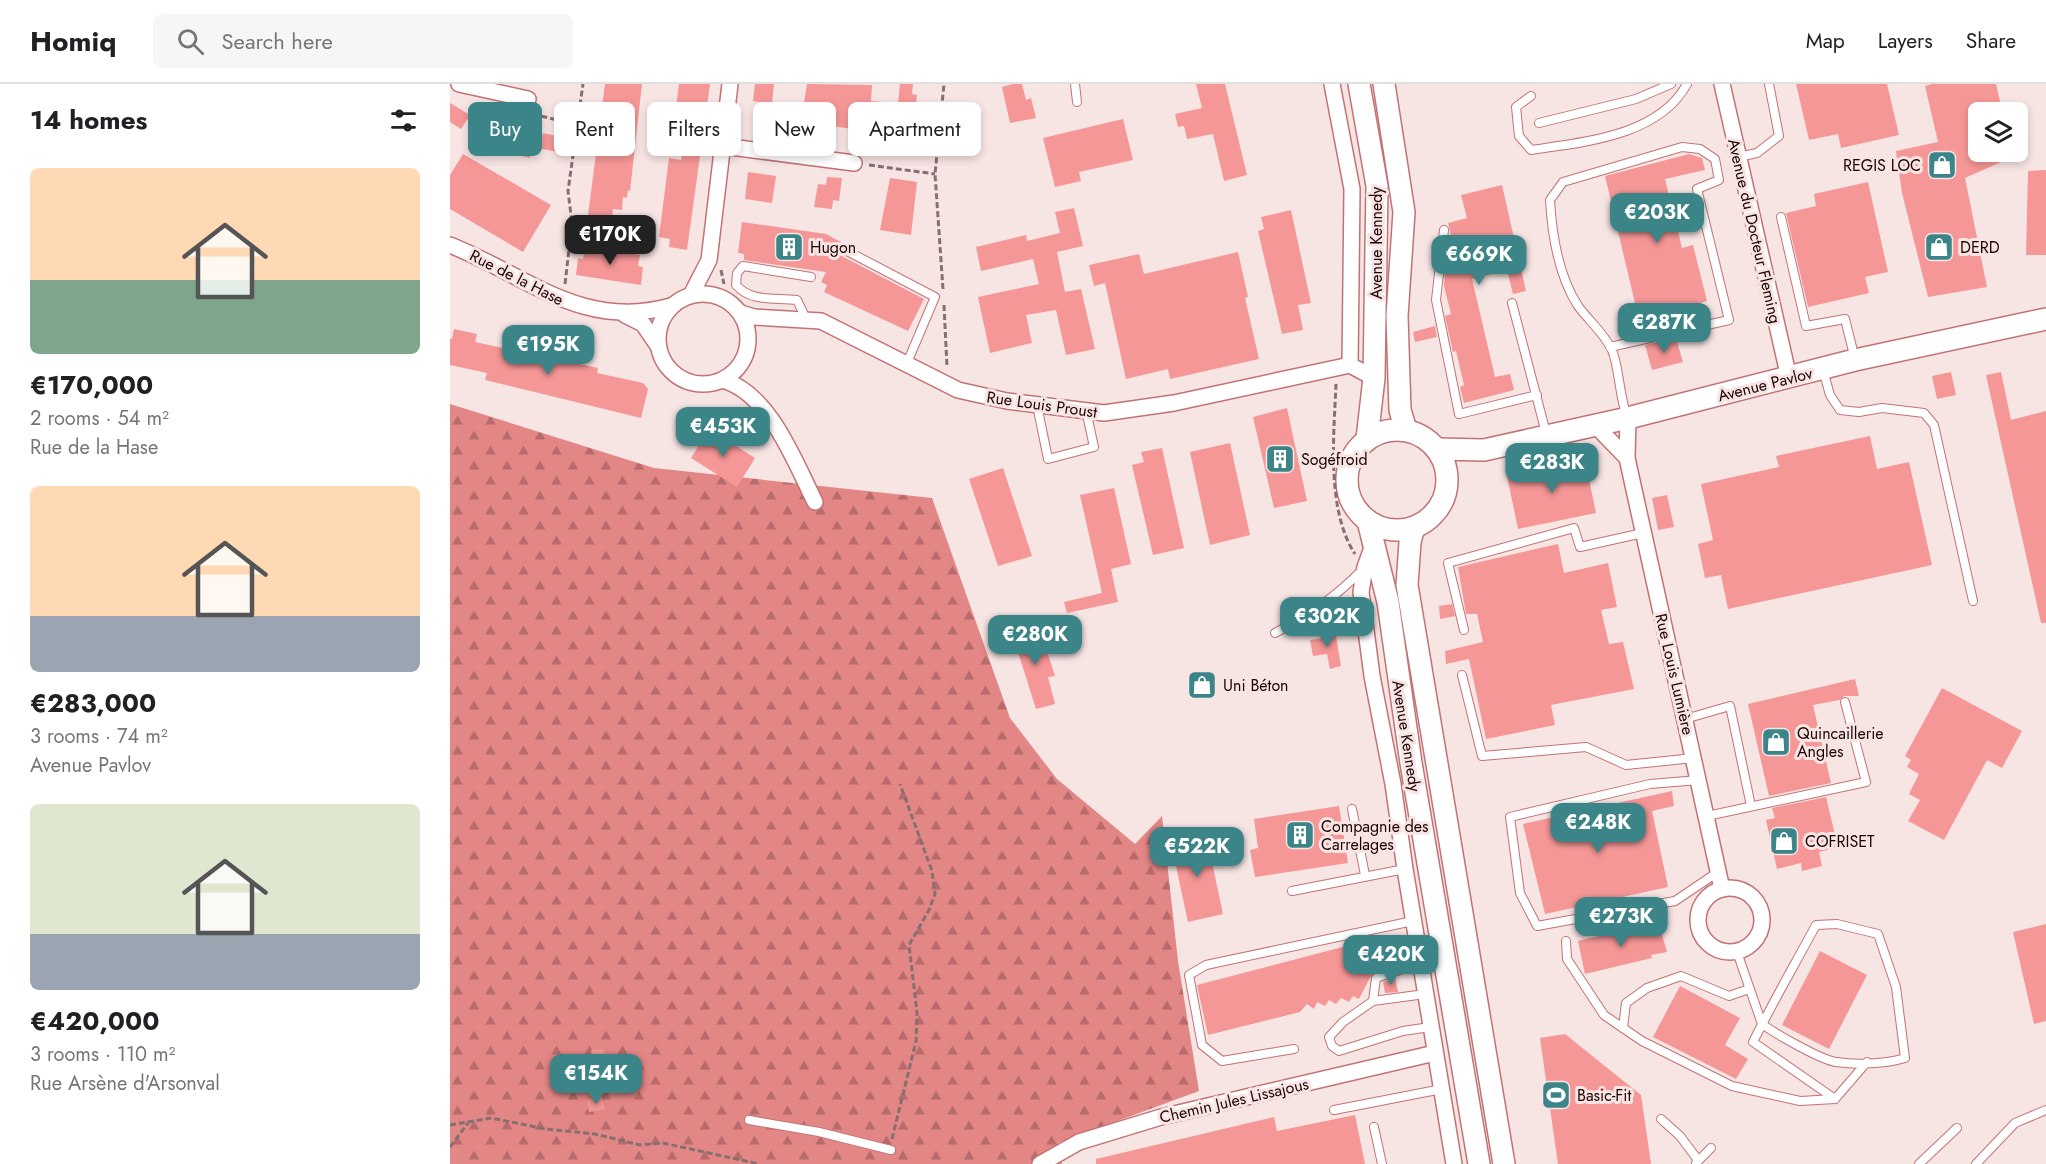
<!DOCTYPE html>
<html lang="en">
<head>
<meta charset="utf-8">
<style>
  :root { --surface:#fff; --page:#f6f6f6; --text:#202124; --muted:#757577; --line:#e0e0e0; --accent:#3b8488 }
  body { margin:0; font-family:Jost,sans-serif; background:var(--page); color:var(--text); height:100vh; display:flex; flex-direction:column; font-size:22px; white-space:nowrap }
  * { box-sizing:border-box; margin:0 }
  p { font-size:20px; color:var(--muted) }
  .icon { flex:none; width:33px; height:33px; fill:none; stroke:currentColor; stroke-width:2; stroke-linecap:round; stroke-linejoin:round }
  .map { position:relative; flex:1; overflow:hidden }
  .drawer { display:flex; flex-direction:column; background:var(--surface); width:450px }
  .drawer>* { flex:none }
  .banner { position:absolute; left:18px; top:18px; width:570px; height:54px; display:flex; gap:12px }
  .fabs { position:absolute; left:1518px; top:18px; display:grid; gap:12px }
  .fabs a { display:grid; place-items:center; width:60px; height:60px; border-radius:9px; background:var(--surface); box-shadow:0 3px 9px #0003; font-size:30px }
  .price { position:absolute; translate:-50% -51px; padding:0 14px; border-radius:12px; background:var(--accent); color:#fff; font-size:20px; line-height:39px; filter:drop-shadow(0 2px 3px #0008) }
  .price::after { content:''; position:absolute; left:50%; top:36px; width:18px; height:14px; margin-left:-9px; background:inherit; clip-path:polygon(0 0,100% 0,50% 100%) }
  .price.on { background:#222; color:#fff }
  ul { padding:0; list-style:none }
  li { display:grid; align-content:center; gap:12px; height:318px; padding:0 30px }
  li span { display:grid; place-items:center; height:186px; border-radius:9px; color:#555 }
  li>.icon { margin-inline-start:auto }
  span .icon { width:108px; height:108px; fill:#fffc; stroke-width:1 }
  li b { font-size:26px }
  h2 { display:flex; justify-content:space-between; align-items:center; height:72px; padding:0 30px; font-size:26px }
  .tag { padding:0 21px; border-radius:9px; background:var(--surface); box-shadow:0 3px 9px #0003; font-size:21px; line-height:54px }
  .tag.on { background:var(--accent); color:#fff }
  header { display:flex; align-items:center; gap:36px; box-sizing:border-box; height:84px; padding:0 30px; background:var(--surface); border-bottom:2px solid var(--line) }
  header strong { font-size:28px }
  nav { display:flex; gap:33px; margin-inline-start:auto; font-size:21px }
  .search { width:420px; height:54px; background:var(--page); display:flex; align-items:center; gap:15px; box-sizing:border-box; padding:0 21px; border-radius:9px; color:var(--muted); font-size:22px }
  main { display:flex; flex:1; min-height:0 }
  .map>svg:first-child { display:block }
  .forest { fill:url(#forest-firs) }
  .building { fill:#f69797 }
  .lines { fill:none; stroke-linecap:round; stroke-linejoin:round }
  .lane-casing { stroke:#c37273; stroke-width:10 }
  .street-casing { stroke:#c37273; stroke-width:18 }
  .secondary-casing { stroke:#c37273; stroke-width:24 }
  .path { stroke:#866f70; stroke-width:3; stroke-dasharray:6 3; stroke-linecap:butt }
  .lane { stroke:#fff; stroke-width:8 }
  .street { stroke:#fff; stroke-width:15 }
  .secondary { stroke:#fff; stroke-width:21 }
  .labels { text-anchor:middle; stroke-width:6; stroke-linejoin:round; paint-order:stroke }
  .poi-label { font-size:16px; fill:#1d0204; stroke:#f7e5e4; text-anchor:start }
  .street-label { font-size:16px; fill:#1d0204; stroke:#f7e5e4 }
</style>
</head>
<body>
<header>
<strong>Homiq</strong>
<div class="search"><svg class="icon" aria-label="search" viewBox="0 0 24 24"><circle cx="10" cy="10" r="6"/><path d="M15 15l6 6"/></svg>Search here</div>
<nav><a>Map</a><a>Layers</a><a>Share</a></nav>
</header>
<main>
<section class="drawer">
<h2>14 homes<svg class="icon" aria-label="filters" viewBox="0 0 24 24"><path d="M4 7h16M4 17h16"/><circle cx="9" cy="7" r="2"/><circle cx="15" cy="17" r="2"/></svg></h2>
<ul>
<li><span style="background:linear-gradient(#ffd9b3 60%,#7fa58c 0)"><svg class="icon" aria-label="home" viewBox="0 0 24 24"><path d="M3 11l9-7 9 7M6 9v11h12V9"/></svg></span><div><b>€170,000</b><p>2 rooms · 54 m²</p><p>Rue de la Hase</p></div></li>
<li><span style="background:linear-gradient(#ffd9b3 70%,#9aa5b1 0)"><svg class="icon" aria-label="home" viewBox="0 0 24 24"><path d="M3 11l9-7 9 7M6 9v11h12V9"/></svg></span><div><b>€283,000</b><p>3 rooms · 74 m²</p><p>Avenue Pavlov</p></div></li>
<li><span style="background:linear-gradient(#dfe7d0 70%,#9aa5b1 0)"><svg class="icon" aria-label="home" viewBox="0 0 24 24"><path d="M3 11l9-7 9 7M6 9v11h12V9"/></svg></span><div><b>€420,000</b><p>3 rooms · 110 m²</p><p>Rue Arsène d'Arsonval</p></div></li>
</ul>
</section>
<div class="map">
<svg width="1596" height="1080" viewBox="0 0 1596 1080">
  <defs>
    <pattern id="forest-firs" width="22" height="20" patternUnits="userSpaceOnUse" patternTransform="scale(1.5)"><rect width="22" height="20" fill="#e38686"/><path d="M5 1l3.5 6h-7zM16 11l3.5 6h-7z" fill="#b76b6b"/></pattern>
  </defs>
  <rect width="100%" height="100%" fill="#f7e5e4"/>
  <!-- forest -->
  <path class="forest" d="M 0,320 L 204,384 L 482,414 L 560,634 L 607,695 L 685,760 L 712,732 L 728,877 L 749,1007 L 608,1059 L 612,1080 L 0,1080 Z"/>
  <!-- building -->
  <g class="building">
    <path d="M 155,0 L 192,0 L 180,107 L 178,106 L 177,114 L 173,113 L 172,126 L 163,125 L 162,135 L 156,135 L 155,141 L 137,139 Z"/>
    <path d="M 229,0 L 260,0 L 237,166 L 219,163 L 220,155 L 209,153 L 219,74 L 231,76 L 235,47 L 236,39 L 224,37 Z"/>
    <path d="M 305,0 L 324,0 L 322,20 L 303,17 Z"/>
    <path d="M 357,0 L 422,1 L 421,17 L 448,19 L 450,0 L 463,0 L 462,10 L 467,11 L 466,22 L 469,22 L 466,37 L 464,36 L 462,47 L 457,46 L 455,58 L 442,57 L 445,35 L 418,32 L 416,47 L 368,40 L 368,47 L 350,44 Z"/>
    <path d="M 563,0 L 572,0 L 576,16 L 581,14 L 586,34 L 560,39 L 552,3 Z"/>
    <path d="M 746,0 L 775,0 L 797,91 L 774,97 L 763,50 L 737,55 L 734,42 L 728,43 L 725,30 L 752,24 Z"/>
    <path d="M 1346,0 L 1437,0 L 1449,51 L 1391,64 L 1388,50 L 1359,56 Z"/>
    <path d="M 1482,0 L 1546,0 L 1552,26 L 1528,28 L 1528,68 L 1548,68 L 1551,78 L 1515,94 L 1537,203 L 1478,213 L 1452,109 L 1446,67 L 1488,58 L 1475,2 Z"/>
    <path d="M 0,19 L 20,31 L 11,45 L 0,38 Z"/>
    <path d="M 673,35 L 683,76 L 629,88 L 631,97 L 605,103 L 593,54 Z"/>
    <path d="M 62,45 L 92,52 L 93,49 L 116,54 L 113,69 L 82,63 L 80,74 L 56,68 Z"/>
    <path d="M 13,70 L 101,121 L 73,168 L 0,125 L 0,91 Z"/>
    <path d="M 1239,70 L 1252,74 L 1255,86 L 1215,95 L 1232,164 L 1243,161 L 1257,217 L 1250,219 L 1253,231 L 1222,238 L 1223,242 L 1192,249 L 1155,92 Z"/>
    <path d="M 1596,86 L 1596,171 L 1576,171 L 1578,87 Z"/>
    <path d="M 298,88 L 326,92 L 322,119 L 295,115 Z"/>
    <path d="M 377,93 L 392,94 L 389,117 L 383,116 L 382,125 L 364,123 L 368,100 L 376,101 Z"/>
    <path d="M 440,94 L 467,98 L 461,151 L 430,146 Z"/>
    <path d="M 1418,98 L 1438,188 L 1415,193 L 1419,209 L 1358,223 L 1336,129 L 1366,122 L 1364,110 Z"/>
    <path d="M 1052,101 L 1076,207 L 1063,210 L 1057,186 L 1022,195 L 1045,293 L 1060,290 L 1064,306 L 1014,319 L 1010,303 L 1014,301 L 1006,267 L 1003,268 L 995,232 L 1001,230 L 994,202 L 995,188 L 1009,185 L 998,139 L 1017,134 L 1011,111 Z"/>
    <path d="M 624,124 L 633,162 L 607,168 L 615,208 L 631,205 L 645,265 L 616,271 L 606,226 L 576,231 L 582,259 L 540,269 L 528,213 L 589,200 L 583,175 L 531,187 L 526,163 L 576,151 L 577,157 L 610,149 L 605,128 Z"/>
    <path d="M 841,126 L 861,219 L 848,221 L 853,246 L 832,250 L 808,147 L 814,145 L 811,133 Z"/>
    <path d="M 292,138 L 376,150 L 391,158 L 386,169 L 474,215 L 458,247 L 374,208 L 377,201 L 371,198 L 376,188 L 294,176 L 294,170 L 288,169 Z"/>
    <path d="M 135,163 L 190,171 L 188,182 L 193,183 L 191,201 L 126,191 L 128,174 L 133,175 Z"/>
    <path d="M 788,168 L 798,213 L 795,214 L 809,275 L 720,295 L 718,285 L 676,295 L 655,199 L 644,202 L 639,181 L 689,170 L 694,190 Z"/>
    <path d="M 985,242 L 987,253 L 965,258 L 963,248 Z"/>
    <path d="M 4,245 L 27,250 L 25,258 L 148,284 L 147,289 L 193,299 L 198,305 L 191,334 L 35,296 L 37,289 L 0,281 L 0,255 L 2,255 Z"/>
    <path d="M 1226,254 L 1233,278 L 1202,286 L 1195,261 Z"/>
    <path d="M 1501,288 L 1506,311 L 1487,315 L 1482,292 Z"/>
    <path d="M 1551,288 L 1561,336 L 1596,327 L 1596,539 L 1591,539 L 1536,291 Z"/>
    <path d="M 837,324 L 857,417 L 824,424 L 803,333 Z"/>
    <path d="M 259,345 L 305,374 L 287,403 L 241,374 Z"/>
    <path d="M 1420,352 L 1427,385 L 1459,378 L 1482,481 L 1278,525 L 1271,491 L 1255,494 L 1248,460 L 1263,456 L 1251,400 L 1329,383 L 1326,372 Z"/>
    <path d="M 780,359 L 800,451 L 760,461 L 740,368 Z"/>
    <path d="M 712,364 L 734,464 L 703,471 L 682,381 L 694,378 L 691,368 Z"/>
    <path d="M 1135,376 L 1146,429 L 1068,445 L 1057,392 Z"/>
    <path d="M 553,384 L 582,472 L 548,482 L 519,395 Z"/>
    <path d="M 664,404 L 681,480 L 661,485 L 668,518 L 617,529 L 614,518 L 652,509 L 630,411 Z"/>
    <path d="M 1217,411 L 1224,443 L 1208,446 L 1202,414 Z"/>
    <path d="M 1108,460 L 1114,489 L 1158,479 L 1167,523 L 1151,526 L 1159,560 L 1173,558 L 1184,605 L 1101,621 L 1105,641 L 1036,655 L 1019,575 L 996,580 L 995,567 L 1033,558 L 1027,530 L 1016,530 L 1008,483 Z"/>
    <path d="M 1002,520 L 1005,532 L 990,535 L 989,522 Z"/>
    <path d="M 583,540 L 590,566 L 596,564 L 605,592 L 598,593 L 605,620 L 586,625 L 561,546 Z"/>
    <path d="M 885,546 L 891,582 L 880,585 L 877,570 L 863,572 L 860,556 L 874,554 L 873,548 Z"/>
    <path d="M 1405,595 L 1409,612 L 1394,612 L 1390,616 L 1363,621 L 1381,699 L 1319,712 L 1298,620 Z"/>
    <path d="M 1492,604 L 1572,647 L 1552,684 L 1537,676 L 1494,756 L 1458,737 L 1470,716 L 1459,710 L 1469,690 L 1457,683 L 1461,676 L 1455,672 Z"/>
    <path d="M 1222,707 L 1224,722 L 1202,727 L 1218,803 L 1095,830 L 1073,740 Z"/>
    <path d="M 1376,713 L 1388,763 L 1369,768 L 1372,782 L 1352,787 L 1351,779 L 1327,785 L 1316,736 L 1325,734 L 1322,724 Z"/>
    <path d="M 889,722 L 898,779 L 805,793 L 800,766 L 808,764 L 804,735 Z"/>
    <path d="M 756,750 L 773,830 L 738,838 L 721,759 Z"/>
    <path d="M 1201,840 L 1211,847 L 1217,868 L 1201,871 L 1202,874 L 1135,890 L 1128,857 Z"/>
    <path d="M 1596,840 L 1596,937 L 1584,940 L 1563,848 Z"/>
    <path d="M 904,860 L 909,883 L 941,876 L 942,882 L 930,886 L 930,883 L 922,890 L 909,915 L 903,912 L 899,918 L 891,914 L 886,920 L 879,916 L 875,922 L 867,918 L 864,925 L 857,920 L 850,928 L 758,951 L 747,901 Z"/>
    <path d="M 1370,867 L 1417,891 L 1379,965 L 1332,941 Z"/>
    <path d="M 945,894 L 948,908 L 935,909 L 933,898 Z"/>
    <path d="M 1230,902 L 1290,934 L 1275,961 L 1298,975 L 1286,995 L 1203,953 Z"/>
    <path d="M 1115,950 L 1191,1011 L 1201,1080 L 1108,1080 L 1090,954 Z"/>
    <path d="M 153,965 L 160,980 L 163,998 L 139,1002 L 134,974 L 142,973 L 141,966 Z"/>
    <path d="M 152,1013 L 155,1025 L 139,1028 L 137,1016 Z"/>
    <path d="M 905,1031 L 915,1080 L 646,1080 L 646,1075 L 824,1033 L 827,1047 Z"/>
  </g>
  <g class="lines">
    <!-- lane casing -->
    <g class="lane-casing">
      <g id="lane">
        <path d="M 625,0 L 627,18"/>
        <path d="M 1081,12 L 1066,23 L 1069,52 L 1081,66 C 1134,58 1209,52 1237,0"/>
        <path d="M 1089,39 L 1186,15 L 1221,0"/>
        <path d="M 1288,73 L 1307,69 L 1329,52 L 1319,0"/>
        <path d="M 1331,133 L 1356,242 L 1395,235 L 1405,275"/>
        <path d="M 994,146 L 986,216 L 1009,330 L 1087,311"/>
        <path d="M 399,168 L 485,213 L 457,279"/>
        <path d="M 1062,219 L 1096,349"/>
        <path d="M 356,235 L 347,216 C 325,213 302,219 286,201 L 287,189 L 293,182 L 361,193"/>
        <path d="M 1160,263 L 1279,236 L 1247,105 L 1269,96 L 1265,75 L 1250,65 L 1232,63 L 1113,98 L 1100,116 C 1102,151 1108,191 1128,222 C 1139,237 1154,249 1162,266 C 1169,282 1169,311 1177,333"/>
        <path d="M 1373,286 L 1380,311 L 1390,326 L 1409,328 L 1432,324 L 1474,329 L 1484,341 L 1523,517"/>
        <path d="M 587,321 L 598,375 L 644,363 L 636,326"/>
        <path d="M 866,528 L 897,523 L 914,532"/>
        <path d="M 1014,546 L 998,479 L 1124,444 L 1130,463 L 1193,449"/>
        <path d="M 825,549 C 859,531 886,513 913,485"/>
        <path d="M 1012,591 L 1032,672 L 1136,663 L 1176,681 L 1244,674"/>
        <path d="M 1235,635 L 1280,622 L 1301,722"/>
        <path d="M 1249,696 L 1200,700 L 1060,733 L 1070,809 L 1087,842 L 1225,817 L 1268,788"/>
        <path d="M 902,725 L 915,791"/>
        <path d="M 1257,732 L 1416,698 L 1395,618"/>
        <path d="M 842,807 L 955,785"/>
        <path d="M 1116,857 L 1117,875 L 1154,931 L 1192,957 L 1282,1002 L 1350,1017 L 1385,1015"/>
        <path d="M 1287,868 L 1312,940 C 1326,950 1371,976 1386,978 C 1407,981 1435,980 1455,974 L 1446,903 L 1428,850 L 1387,840 L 1366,841 C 1345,880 1323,918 1303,958 L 1385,1015 L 1417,978"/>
        <path d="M 975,910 L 923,917 L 893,938 L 879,953 L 882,962 L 889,967 L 953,947 L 980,943"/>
        <path d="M 923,917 L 926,894 L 970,879"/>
        <path d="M 1173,944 L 1176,919 L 1197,904 L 1231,892 L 1279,912 L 1299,905"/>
        <path d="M 844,965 L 772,977 L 752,961 L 739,891 L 756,881 L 963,837"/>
        <path d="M 884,1026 L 992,1005"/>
        <path d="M 1211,1035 L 1230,1052 L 1248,1076"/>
        <path d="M 299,1036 L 369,1048 L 441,1066"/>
        <path d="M 924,1043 L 932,1080"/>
        <path d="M 1246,1079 L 1261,1064"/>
        <path d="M 1469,1080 L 1507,1044"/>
        <path d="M 1526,1080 L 1565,1039 L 1596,1026"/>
      </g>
    </g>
    <!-- street casing -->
    <g class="street-casing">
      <g id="street">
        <path d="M 9,0 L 78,15"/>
        <path d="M 882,0 L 902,105 L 900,281"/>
        <path d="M 1272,0 L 1339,294"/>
        <path d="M 273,62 L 404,79"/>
        <path d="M 0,161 C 76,191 132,247 221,222"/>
        <circle cx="253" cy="255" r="45"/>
        <path d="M 241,211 L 259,176 L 280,0"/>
        <path d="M 291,229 L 304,233 L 371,237 L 508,306 L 557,317 L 654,329 L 724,319 L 900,281 L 924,294"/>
        <path d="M 175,231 L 193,240 L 208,262"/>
        <path d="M 272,296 C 319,308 345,378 365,418"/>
        <path d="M 1178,334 L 1177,374 L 1272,805"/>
        <path d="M 1145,341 L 1177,374"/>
        <path d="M 923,461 L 915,483 L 911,508 L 922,592 L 943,700 L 955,785 L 1004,1080"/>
        <circle cx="1280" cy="836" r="32"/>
        <path d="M 590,1080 L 629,1058 L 711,1033 L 985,969"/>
      </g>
    </g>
    <!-- secondary casing -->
    <g class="secondary-casing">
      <g id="secondary">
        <path d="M 909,0 L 927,102 L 924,294 L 917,355"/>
        <path d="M 934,0 L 954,128 L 947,232 L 950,326 L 956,346"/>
        <circle cx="947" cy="396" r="50"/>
        <path d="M 987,365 L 1034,366 L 1178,334 L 1405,276 L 1596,235"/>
        <path d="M 918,437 L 938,518 L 961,679 L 1029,1080"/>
        <path d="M 964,443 L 960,458 L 957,501 L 1054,1080"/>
      </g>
    </g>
    <!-- path -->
    <g class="path">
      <path d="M 86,25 L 91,32 L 127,41"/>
      <path d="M 419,81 L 485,90"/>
      <path d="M 271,186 L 274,200"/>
      <path d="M 115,200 L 122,139 L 118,107 L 133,0"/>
      <path d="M 493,205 L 485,90 L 494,0"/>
      <path d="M 494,221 L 497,283"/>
      <path d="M 886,300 C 884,350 876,426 905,470"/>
      <path d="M 0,1041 L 41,1034 L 96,1045 L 145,1050 L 190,1061 L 213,1059 L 309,1080"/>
      <path d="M 442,1055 L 466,957 L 467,928 L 459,861 L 479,826 L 485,810 L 482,787 L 450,700"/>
      <path d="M 0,1063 L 18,1039"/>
    </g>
    <!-- lane -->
    <use href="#lane" class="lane"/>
    <!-- street -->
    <use href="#street" class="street"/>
    <!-- secondary -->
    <use href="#secondary" class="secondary"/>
  </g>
  <!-- icons -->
  <defs>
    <g id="shop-square" transform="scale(1.5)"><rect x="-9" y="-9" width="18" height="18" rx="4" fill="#3b8488" stroke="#f7e5e4"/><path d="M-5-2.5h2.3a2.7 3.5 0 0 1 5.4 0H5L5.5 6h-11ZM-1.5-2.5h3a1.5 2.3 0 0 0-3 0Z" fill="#fff"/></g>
    <g id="building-square" transform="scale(1.5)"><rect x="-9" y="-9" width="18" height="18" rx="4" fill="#3b8488" stroke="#f7e5e4"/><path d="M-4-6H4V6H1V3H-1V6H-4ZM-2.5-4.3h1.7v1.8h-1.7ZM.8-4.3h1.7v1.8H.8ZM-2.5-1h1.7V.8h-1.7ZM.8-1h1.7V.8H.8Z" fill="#fff"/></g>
    <g id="stadium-square" transform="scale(1.5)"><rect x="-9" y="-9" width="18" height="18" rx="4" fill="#3b8488" stroke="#f7e5e4"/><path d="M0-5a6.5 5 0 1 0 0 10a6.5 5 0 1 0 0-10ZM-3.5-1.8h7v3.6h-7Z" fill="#fff"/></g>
  </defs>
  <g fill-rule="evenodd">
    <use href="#shop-square" x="1492" y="81"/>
    <use href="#building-square" x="339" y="163"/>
    <use href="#shop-square" x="1489" y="163"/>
    <use href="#building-square" x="830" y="375"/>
    <use href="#shop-square" x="752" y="601"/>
    <use href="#shop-square" x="1326" y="658"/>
    <use href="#building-square" x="850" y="751"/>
    <use href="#shop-square" x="1334" y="757"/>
    <use href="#stadium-square" x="1106" y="1011"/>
  </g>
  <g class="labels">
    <!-- poi labels -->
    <g class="poi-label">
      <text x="1471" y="87" text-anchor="end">REGIS LOC</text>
      <text x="360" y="169">Hugon</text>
      <text x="1510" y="169">DERD</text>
      <text x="851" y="381">Sogéfroid</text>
      <text x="773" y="607">Uni Béton</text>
      <text x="1347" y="655">Quincaillerie<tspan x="1347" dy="18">Angles</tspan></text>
      <text x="871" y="748">Compagnie des<tspan x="871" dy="18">Carrelages</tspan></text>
      <text x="1355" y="763">COFRISET</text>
      <text x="1127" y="1017">Basic-Fit</text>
    </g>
    <!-- street labels -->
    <g class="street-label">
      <text transform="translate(1305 147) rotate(77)" y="6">Avenue du Docteur Fleming</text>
      <text transform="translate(926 159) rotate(-90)" y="6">Avenue Kennedy</text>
      <text transform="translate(67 193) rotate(27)" y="6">Rue de la Hase</text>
      <text transform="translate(1315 300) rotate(-14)" y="6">Avenue Pavlov</text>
      <text transform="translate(592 320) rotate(8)" y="6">Rue Louis Proust</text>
      <text transform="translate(1225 590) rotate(77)" y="6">Rue Louis Lumière</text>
      <text transform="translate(957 652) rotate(81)" y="6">Avenue Kennedy</text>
      <text transform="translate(784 1016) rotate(-13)" y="6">Chemin Jules Lissajous</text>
    </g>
  </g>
</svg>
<div class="fabs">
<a><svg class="icon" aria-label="layers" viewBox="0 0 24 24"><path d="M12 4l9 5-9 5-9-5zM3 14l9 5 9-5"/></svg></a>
</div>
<b class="price" style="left:1207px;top:160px">€203K</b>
<b class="price on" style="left:160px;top:182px">€170K</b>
<b class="price" style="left:1029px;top:202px">€669K</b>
<b class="price" style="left:1214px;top:270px">€287K</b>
<b class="price" style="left:98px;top:292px">€195K</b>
<b class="price" style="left:273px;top:374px">€453K</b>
<b class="price" style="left:1102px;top:410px">€283K</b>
<b class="price" style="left:877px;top:564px">€302K</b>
<b class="price" style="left:585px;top:582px">€280K</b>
<b class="price" style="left:1148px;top:770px">€248K</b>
<b class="price" style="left:747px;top:794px">€522K</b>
<b class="price" style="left:1171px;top:864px">€273K</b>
<b class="price" style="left:941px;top:902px">€420K</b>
<b class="price" style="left:146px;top:1021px">€154K</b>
<div class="banner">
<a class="tag on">Buy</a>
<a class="tag">Rent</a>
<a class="tag">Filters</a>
<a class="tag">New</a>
<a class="tag">Apartment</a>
</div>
</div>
</main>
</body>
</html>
